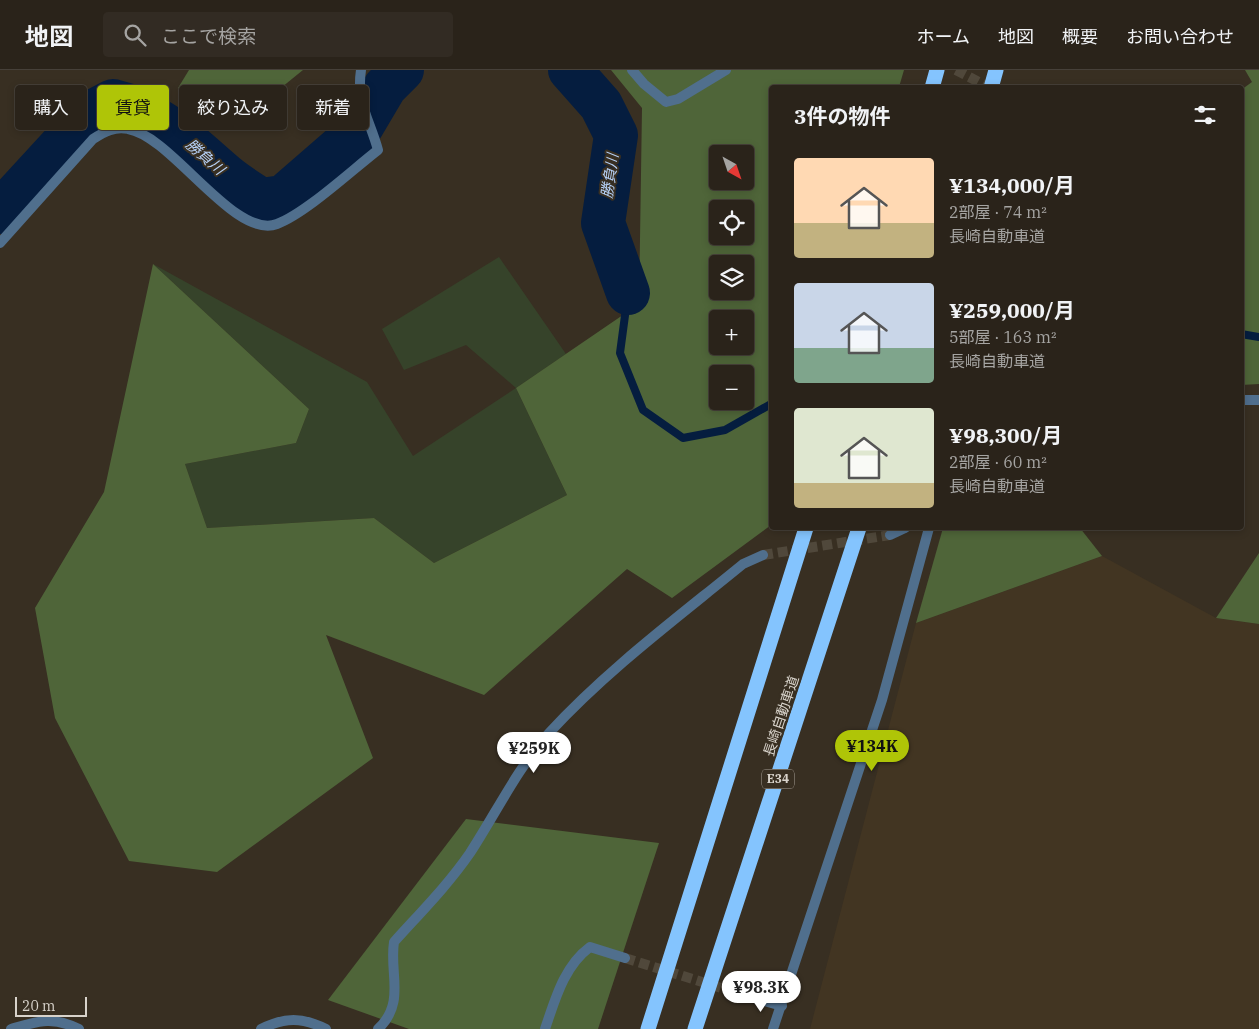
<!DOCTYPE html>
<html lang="ja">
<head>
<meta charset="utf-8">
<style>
  :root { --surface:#2a231a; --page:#322b23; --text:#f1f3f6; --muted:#a5a4a2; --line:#464039; --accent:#afc507 }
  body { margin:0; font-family:"IBM Plex Serif","Noto Sans JP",serif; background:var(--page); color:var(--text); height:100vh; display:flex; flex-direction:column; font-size:19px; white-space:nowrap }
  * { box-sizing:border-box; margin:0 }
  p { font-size:16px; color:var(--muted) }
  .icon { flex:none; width:28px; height:28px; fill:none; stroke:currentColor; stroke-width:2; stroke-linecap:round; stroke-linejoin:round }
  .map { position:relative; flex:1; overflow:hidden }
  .drawer { position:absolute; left:769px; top:15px; width:475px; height:445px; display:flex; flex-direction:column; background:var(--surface); border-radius:5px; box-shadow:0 2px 8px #0003,0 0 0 1px var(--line) }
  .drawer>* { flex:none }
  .guide { position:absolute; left:15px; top:15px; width:475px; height:45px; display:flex; gap:10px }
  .needle { width:32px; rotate:140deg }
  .tools { position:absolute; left:709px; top:75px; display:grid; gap:10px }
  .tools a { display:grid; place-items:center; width:45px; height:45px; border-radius:5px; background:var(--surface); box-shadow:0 2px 8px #0003,0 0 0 1px var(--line); font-size:25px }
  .scale { position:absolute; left:15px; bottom:12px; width:72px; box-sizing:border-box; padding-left:5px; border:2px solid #d8d3cb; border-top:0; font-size:14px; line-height:18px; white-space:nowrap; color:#d8d3cb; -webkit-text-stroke:4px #382f22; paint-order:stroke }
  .price { position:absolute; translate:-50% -42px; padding:0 11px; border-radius:18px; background:#fff; color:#222; font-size:16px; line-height:32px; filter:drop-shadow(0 1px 2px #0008) }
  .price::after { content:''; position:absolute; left:50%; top:30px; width:15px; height:11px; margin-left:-8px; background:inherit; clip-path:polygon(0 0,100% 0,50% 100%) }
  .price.selected { background:var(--accent); color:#111 }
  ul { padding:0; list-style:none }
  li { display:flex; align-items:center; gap:15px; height:125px; padding:0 25px }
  li span { display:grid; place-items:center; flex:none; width:140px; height:100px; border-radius:5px; color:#555 }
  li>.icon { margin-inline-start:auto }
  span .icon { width:60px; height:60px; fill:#fffc; stroke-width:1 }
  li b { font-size:21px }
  h2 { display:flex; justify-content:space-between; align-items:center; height:60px; padding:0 25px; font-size:21px }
  .chip { padding:0 18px; border-radius:5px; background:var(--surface); box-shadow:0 2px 8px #0003,0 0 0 1px var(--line); font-size:18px; line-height:45px }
  .chip.selected { background:var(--accent); color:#111 }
  header { display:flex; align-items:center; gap:30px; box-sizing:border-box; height:70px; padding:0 25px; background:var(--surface); border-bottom:1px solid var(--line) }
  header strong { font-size:24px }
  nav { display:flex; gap:28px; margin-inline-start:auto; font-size:18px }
  .search { width:350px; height:45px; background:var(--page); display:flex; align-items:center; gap:12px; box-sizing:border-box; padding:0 18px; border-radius:5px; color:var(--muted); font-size:19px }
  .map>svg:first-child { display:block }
  .built { fill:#423522 }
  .green { fill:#36432a }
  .forest { fill:#4f6539; fill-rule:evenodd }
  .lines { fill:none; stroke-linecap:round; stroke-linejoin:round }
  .stream { stroke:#051d3f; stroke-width:8 }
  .river { stroke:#051d3f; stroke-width:44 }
  .minor-tunnel { stroke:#50483b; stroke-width:10; stroke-dasharray:10 5; stroke-linecap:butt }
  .minor { stroke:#506f8d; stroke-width:10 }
  .motorway { stroke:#84c4fe; stroke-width:15 }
  .labels { text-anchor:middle; stroke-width:4; stroke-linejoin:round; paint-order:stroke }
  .shield { fill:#382f22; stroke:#a8a298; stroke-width:1 }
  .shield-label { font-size:12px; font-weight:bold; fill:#d8d3cb }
  .street-label { font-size:14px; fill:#d8d3cb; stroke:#382f22 }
  .water-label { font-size:15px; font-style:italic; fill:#b6d1f7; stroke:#382f22 }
</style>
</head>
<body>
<header>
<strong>地図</strong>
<div class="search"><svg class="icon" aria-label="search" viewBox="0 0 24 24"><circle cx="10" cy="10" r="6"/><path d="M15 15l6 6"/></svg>ここで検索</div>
<nav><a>ホーム</a><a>地図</a><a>概要</a><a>お問い合わせ</a></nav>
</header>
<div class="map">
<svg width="1259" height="959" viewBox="0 0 1259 959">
  <rect width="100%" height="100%" fill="#382f22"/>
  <!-- built -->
  <path class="built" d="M 1102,486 L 1216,548 L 1259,554 L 1259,959 L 810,959 L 916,553 Z"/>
  <!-- green -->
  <path class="green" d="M 499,187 L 566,284 L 516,318 L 567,425 L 434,493 L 374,448 L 207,458 L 185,394 L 296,373 L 309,339 L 153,194 L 367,312 L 413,386 L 516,318 L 466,275 L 404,300 L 382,259 Z"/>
  <!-- forest -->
  <g class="forest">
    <path d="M 189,0 L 303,0 L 234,56 L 178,18 Z"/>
    <path d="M 611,0 L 904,0 L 899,17 L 771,18 L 771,455 L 672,528 L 627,499 L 484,625 L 326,565 L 373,688 L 217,802 L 129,791 L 55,648 L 35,538 L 104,422 L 153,194 L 309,339 L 296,373 L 185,394 L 207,458 L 374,448 L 434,493 L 567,425 L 516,318 L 639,234 L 642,38 ZM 718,84 L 745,84 L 745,111 L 718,111 ZM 718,139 L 745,139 L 745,166 L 718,166 ZM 718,194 L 745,194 L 745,221 L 718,221 ZM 718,249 L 745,249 L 745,276 L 718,276 ZM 718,304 L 745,304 L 745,331 L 718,331 Z"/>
    <path d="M 1245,0 L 1259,0 L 1259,314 L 1241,315 L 1241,20 L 1252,12 Z"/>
    <path d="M 943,458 L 1080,458 L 1102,486 L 916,553 Z"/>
    <path d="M 1259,483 L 1259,554 L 1216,548 Z"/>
    <path d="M 466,749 L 659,773 L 598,959 L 409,959 L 328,930 Z"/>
  </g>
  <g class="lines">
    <!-- stream -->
    <g class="stream">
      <path d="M 628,223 L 620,283 L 643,340 L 683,368 L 725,360 L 771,334"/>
      <path d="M 1241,264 L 1259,267"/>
    </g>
    <!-- river -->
    <g class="river">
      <path d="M 570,0 L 601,35 L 616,65 L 603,153 L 628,223"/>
      <path d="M 0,142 L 92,42 L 113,31 C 161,42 193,78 229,108 C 239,116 251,123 261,130 L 283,127 L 359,61 L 385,17 L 402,0"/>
    </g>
    <!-- minor-tunnel -->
    <g class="minor-tunnel">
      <path d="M 956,0 L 990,18"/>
      <path d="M 763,485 L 890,465"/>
      <path d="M 625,888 L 747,926"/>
    </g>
    <!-- minor -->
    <g class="minor">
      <path d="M 632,0 L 644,14 L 666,32 L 678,29 L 726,0"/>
      <path d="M 0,173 L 93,69 C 104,62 115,56 128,59 C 172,66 234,170 277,154 C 306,143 352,100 378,80 C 370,50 356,33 361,0"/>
      <path d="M 1241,330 L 1259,330"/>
      <path d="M 890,465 L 905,458"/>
      <path d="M 747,926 L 782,936"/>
      <path d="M 11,959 C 39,951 52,946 79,959"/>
      <path d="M 261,959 C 285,947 302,947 326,959"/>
      <path d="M 378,959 C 406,933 389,903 394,872 C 420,843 448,815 470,783 C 496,743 517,699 549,663 C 607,600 677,548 743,494 L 763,485"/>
      <path d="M 545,959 C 555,930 564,896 590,877 L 625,888"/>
      <path d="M 773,959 L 882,630 L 929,458"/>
    </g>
    <!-- motorway -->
    <g class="motorway">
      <path d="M 932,18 L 937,0"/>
      <path d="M 991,18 L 996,0"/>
      <path d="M 648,959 L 806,458"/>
      <path d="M 695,959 L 859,458"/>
    </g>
  </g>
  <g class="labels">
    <!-- shield labels -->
    <rect class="shield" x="762" y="699.5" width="32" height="19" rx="4"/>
    <g class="shield-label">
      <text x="778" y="713">E34</text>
    </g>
    <!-- street labels -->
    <g class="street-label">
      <text transform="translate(781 646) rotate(-72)" y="5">長崎自動車道</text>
    </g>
    <!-- water labels -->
    <g class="water-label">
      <text transform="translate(205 87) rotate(41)" y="5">勝負川</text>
      <text transform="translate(610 106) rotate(-82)" y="5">勝負川</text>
    </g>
  </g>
</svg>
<div class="tools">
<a><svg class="needle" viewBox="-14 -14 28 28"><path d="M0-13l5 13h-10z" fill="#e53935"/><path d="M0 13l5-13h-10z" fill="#a5a4a2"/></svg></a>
<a><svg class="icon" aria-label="locate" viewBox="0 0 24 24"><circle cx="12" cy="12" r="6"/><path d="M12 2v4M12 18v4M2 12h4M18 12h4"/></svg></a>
<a><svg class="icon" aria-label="layers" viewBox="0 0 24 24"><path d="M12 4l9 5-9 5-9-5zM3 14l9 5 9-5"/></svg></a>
<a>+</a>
<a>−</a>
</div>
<div class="scale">20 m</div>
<b class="price selected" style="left:872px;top:702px">¥134K</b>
<b class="price" style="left:534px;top:704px">¥259K</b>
<b class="price" style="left:761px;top:943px">¥98.3K</b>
<div class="guide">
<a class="chip">購入</a>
<a class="chip selected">賃貸</a>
<a class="chip">絞り込み</a>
<a class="chip">新着</a>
</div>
<section class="drawer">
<h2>3件の物件<svg class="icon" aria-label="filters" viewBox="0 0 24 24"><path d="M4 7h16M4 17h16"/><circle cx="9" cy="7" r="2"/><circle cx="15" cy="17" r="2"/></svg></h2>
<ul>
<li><span style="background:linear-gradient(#ffd9b3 65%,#c2b280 0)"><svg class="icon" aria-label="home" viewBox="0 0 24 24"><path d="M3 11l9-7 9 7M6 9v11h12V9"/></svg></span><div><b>¥134,000/月</b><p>2部屋 · 74 m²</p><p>長崎自動車道</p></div></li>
<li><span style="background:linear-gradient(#c9d6e8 65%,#7fa58c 0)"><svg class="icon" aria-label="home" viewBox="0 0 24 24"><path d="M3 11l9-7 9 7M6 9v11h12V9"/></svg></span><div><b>¥259,000/月</b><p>5部屋 · 163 m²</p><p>長崎自動車道</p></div></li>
<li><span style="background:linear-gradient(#dfe7d0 75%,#c2b280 0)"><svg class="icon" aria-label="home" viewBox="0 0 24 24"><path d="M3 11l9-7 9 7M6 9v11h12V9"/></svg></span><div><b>¥98,300/月</b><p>2部屋 · 60 m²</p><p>長崎自動車道</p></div></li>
</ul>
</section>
</div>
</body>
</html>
